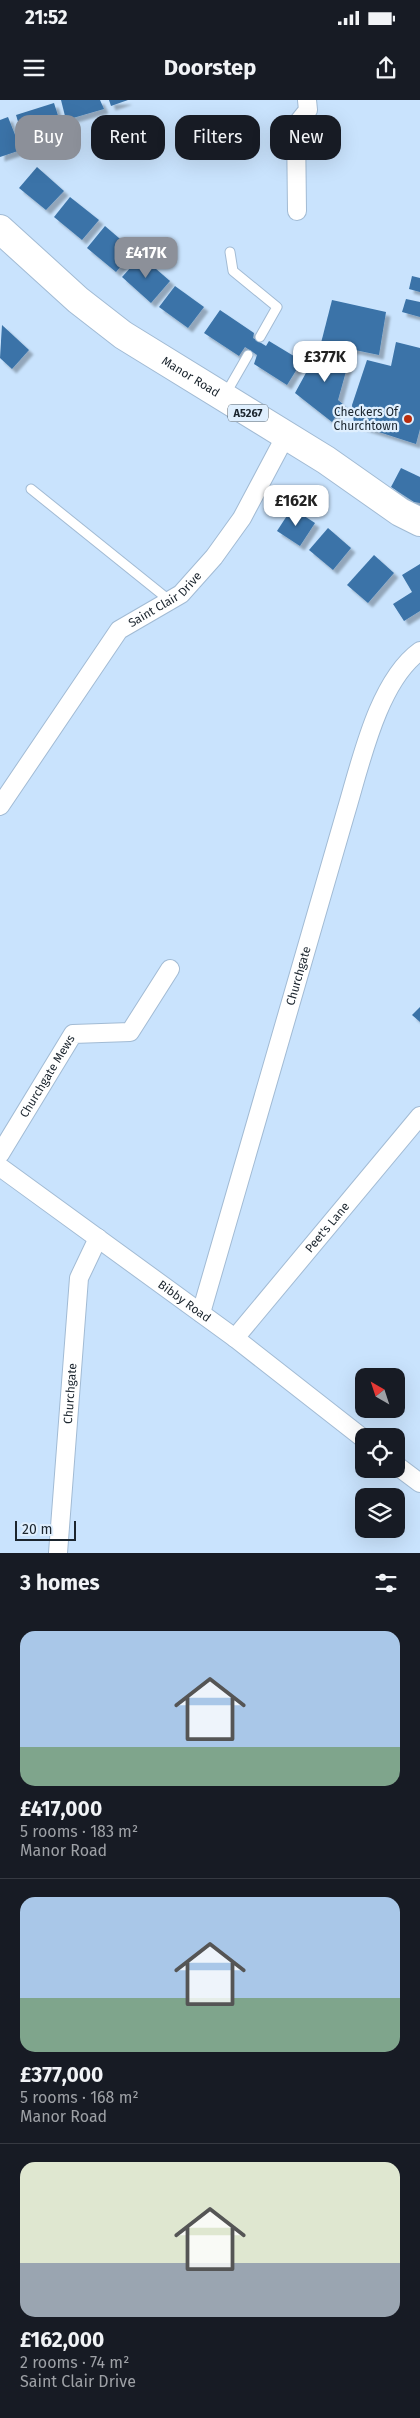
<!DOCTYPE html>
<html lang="en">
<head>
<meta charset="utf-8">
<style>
  :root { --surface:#171b24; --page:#242831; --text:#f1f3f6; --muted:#9ea1a6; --line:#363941; --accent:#8c9099 }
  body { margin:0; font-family:"Fira Sans",sans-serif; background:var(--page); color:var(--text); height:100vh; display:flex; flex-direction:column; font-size:19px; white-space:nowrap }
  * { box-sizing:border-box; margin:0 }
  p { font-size:16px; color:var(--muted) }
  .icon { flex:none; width:28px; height:28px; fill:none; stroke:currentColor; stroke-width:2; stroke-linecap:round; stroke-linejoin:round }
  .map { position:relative; height:1453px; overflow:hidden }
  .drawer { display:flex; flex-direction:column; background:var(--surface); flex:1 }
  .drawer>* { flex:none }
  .hud { position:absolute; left:15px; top:15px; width:390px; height:45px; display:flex; gap:10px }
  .needle { width:32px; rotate:321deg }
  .tools { position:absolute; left:355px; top:1268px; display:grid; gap:10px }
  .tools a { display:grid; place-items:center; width:50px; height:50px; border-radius:10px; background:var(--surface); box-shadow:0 5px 20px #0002; font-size:25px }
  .scale { position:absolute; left:15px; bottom:12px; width:61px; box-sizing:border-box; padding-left:5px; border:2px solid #1b252e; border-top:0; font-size:14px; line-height:18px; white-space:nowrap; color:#1b252e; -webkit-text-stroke:4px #dfeffe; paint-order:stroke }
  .price { position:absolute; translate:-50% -42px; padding:0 11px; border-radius:10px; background:#fff; color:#222; font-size:16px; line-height:32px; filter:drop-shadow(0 1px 2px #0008) }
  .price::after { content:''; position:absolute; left:50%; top:30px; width:15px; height:11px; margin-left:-8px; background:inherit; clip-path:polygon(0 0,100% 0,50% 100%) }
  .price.current { background:var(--accent); color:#fff }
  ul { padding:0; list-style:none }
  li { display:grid; align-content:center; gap:10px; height:265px; padding:0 20px }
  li+li { border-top:1px solid var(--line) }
  li span { display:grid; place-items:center; height:155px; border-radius:15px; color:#555 }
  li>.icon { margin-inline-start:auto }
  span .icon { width:90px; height:90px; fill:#fffc; stroke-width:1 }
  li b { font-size:21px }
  h2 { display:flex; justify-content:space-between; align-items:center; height:60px; padding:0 20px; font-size:21px }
  .tag { padding:0 18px; border-radius:15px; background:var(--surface); box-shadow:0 5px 20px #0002; font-size:18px; line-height:45px }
  .tag.current { background:var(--accent); color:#fff }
  .status { display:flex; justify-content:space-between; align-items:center; height:35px; padding:0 25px; background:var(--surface); direction:ltr }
  .status svg { height:14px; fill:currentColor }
  header { display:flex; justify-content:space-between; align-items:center; height:65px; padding:0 20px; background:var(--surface); font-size:22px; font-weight:700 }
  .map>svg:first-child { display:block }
  .building { fill:#3a73a8; filter:url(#shadow) }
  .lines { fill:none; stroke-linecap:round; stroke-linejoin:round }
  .lane-casing { stroke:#a2bbd4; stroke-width:11 }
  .street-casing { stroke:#a2bbd4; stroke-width:20 }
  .primary-casing { stroke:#a2bbd4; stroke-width:30 }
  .lane { stroke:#fff; stroke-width:9 }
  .street { stroke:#fff; stroke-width:18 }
  .primary { stroke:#fff; stroke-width:28 }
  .poi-dot { fill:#b82d0e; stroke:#dfeffe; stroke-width:2 }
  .labels { text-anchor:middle; stroke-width:4.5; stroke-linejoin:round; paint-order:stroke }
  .shield { fill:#dfeffe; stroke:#56626c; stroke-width:1 }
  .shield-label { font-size:11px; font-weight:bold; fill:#1b252e }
  .street-label { font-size:12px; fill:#1b252e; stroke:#dfeffe }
  .poi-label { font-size:12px; fill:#1b252e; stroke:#dfeffe; text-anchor:end }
</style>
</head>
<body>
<div class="status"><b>21:52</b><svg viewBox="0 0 49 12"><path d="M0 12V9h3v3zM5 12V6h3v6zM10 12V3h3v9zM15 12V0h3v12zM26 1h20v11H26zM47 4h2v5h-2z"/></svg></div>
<header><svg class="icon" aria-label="menu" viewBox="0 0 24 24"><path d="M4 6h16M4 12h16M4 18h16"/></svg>Doorstep<svg class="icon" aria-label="share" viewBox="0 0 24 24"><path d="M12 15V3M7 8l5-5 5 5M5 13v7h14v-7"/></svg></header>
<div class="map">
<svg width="420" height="1453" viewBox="0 0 420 1453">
  <defs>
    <filter id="shadow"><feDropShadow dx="4.5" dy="4.5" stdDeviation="1" flood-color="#0004"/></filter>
  </defs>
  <rect width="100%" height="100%" fill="#c9e3fd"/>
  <!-- building -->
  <g class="building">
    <path d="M 61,0 L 100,0 L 104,9 L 66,20 Z"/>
    <path d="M 109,0 L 128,0 L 111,6 Z"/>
    <path d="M 54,3 L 61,25 L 23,38 L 16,15 Z"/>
    <path d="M 8,17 L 21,50 L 0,57 L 0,20 Z"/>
    <path d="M 37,67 L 64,91 L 46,110 L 19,88 Z"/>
    <path d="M 70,97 L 99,120 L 82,140 L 54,117 Z"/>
    <path d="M 105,126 L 134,151 L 116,172 L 87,148 Z"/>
    <path d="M 141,156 L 170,181 L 151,203 L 122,177 Z"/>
    <path d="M 412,176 L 420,178 L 420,192 L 409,189 Z"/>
    <path d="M 175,186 L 204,207 L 188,228 L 159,207 Z"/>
    <path d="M 406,199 L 420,202 L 420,217 L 402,212 Z"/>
    <path d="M 332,200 L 386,212 L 379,255 L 321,243 Z"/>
    <path d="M 220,210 L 254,233 L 253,238 L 266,246 L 269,241 L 302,261 L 287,285 L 254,264 L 257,255 L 245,247 L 239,256 L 204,233 Z"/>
    <path d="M 2,225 L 29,250 L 12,269 L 0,258 Z"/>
    <path d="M 396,242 L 420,248 L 420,329 L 416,344 L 354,324 L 352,305 L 367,260 L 391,266 Z"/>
    <path d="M 319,249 L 350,257 L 338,300 L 344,305 L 332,322 L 295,293 Z"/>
    <path d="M 401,368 L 420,377 L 420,403 L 414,402 L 391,387 Z"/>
    <path d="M 292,408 L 315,423 L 300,446 L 277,431 Z"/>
    <path d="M 328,428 L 351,448 L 333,470 L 309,450 Z"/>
    <path d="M 374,455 L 394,473 L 368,503 L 347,485 Z"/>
    <path d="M 420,464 L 420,511 L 404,521 L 393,504 L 412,492 L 402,475 Z"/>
    <path d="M 420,907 L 420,922 L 412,915 Z"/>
  </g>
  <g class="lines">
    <!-- lane casing -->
    <g class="lane-casing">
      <g id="lane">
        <path d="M 230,152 L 233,171 L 277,207 L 260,237"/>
        <path d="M 225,295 L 248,255"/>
        <path d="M 31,389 L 169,500"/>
      </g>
    </g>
    <!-- street casing -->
    <g class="street-casing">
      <g id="street">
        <path d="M 297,111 L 296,25 L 308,10 L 307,0"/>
        <path id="s1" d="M 0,706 L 119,530 L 181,494 L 214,457 L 242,418 L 285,337"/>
        <path id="s2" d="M 0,1054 L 73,934 L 130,932 L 170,869"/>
        <path id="s3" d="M 0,1067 L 235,1238 L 364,1339"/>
        <path id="s4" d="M 201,1213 L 345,715 C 360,666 377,582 420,551"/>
        <path id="s5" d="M 235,1238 L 420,1016"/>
        <path d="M 396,1365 L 420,1383"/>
        <path id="s6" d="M 58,1453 L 79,1178 L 98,1138"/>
      </g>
    </g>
    <!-- primary casing -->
    <g class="primary-casing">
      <g id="primary">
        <path id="s7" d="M 0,129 L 78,200 L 123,235 L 326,360 L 400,412 L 420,422"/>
      </g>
    </g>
    <!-- lane -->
    <use href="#lane" class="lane"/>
    <!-- street -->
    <use href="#street" class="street"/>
    <!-- primary -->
    <use href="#primary" class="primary"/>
  </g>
  <!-- markers -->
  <circle class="poi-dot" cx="408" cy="319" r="5"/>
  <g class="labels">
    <!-- shield labels -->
    <rect class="shield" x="228" y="304.5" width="40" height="17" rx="4"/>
    <g class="shield-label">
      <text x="248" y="317">A5267</text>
    </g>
    <!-- street labels -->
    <g class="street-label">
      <text dy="4" stroke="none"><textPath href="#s7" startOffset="242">Manor Road</textPath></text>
      <text dy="4" stroke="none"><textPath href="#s1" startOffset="268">Saint Clair Drive</textPath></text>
      <text dy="4" stroke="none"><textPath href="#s4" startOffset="351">Churchgate</textPath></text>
      <text dy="4" stroke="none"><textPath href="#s2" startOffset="91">Churchgate Mews</textPath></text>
      <text dy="4" stroke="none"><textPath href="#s5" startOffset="144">Peet's Lane</textPath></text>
      <text dy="4" stroke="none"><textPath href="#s3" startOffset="228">Bibby Road</textPath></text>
      <text dy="4" stroke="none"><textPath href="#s6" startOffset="160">Churchgate</textPath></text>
    </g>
    <!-- poi labels -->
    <g class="poi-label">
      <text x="398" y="316">Checkers Of<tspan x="398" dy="14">Churchtown</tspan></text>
    </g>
  </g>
</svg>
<div class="tools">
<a><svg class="needle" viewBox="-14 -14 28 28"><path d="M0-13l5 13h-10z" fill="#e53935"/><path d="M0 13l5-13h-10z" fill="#9ea1a6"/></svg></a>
<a><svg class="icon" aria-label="locate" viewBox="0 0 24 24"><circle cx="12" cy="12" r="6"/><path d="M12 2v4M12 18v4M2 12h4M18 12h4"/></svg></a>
<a><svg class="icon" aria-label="layers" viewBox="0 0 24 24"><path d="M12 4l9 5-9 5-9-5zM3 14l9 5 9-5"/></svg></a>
</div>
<div class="scale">20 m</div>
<b class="price current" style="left:146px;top:179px">£417K</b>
<b class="price" style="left:325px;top:283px">£377K</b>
<b class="price" style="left:296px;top:427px">£162K</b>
<div class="hud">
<a class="tag current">Buy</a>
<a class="tag">Rent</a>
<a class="tag">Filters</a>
<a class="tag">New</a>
</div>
</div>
<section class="drawer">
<h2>3 homes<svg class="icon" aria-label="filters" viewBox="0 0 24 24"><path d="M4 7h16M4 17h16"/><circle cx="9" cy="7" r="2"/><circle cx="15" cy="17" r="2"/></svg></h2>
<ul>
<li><span style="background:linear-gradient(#a9c7e8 75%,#7fa58c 0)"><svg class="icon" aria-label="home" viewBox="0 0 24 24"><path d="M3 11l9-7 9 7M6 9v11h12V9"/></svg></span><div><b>£417,000</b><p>5 rooms · 183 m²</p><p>Manor Road</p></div></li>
<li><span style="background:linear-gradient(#a9c7e8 65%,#7fa58c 0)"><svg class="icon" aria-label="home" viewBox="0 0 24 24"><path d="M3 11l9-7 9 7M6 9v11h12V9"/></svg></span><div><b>£377,000</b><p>5 rooms · 168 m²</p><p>Manor Road</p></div></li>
<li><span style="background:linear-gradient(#dfe7d0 65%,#9aa5b1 0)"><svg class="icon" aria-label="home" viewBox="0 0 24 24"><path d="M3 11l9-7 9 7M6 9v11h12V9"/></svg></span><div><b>£162,000</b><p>2 rooms · 74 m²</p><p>Saint Clair Drive</p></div></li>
</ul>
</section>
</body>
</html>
